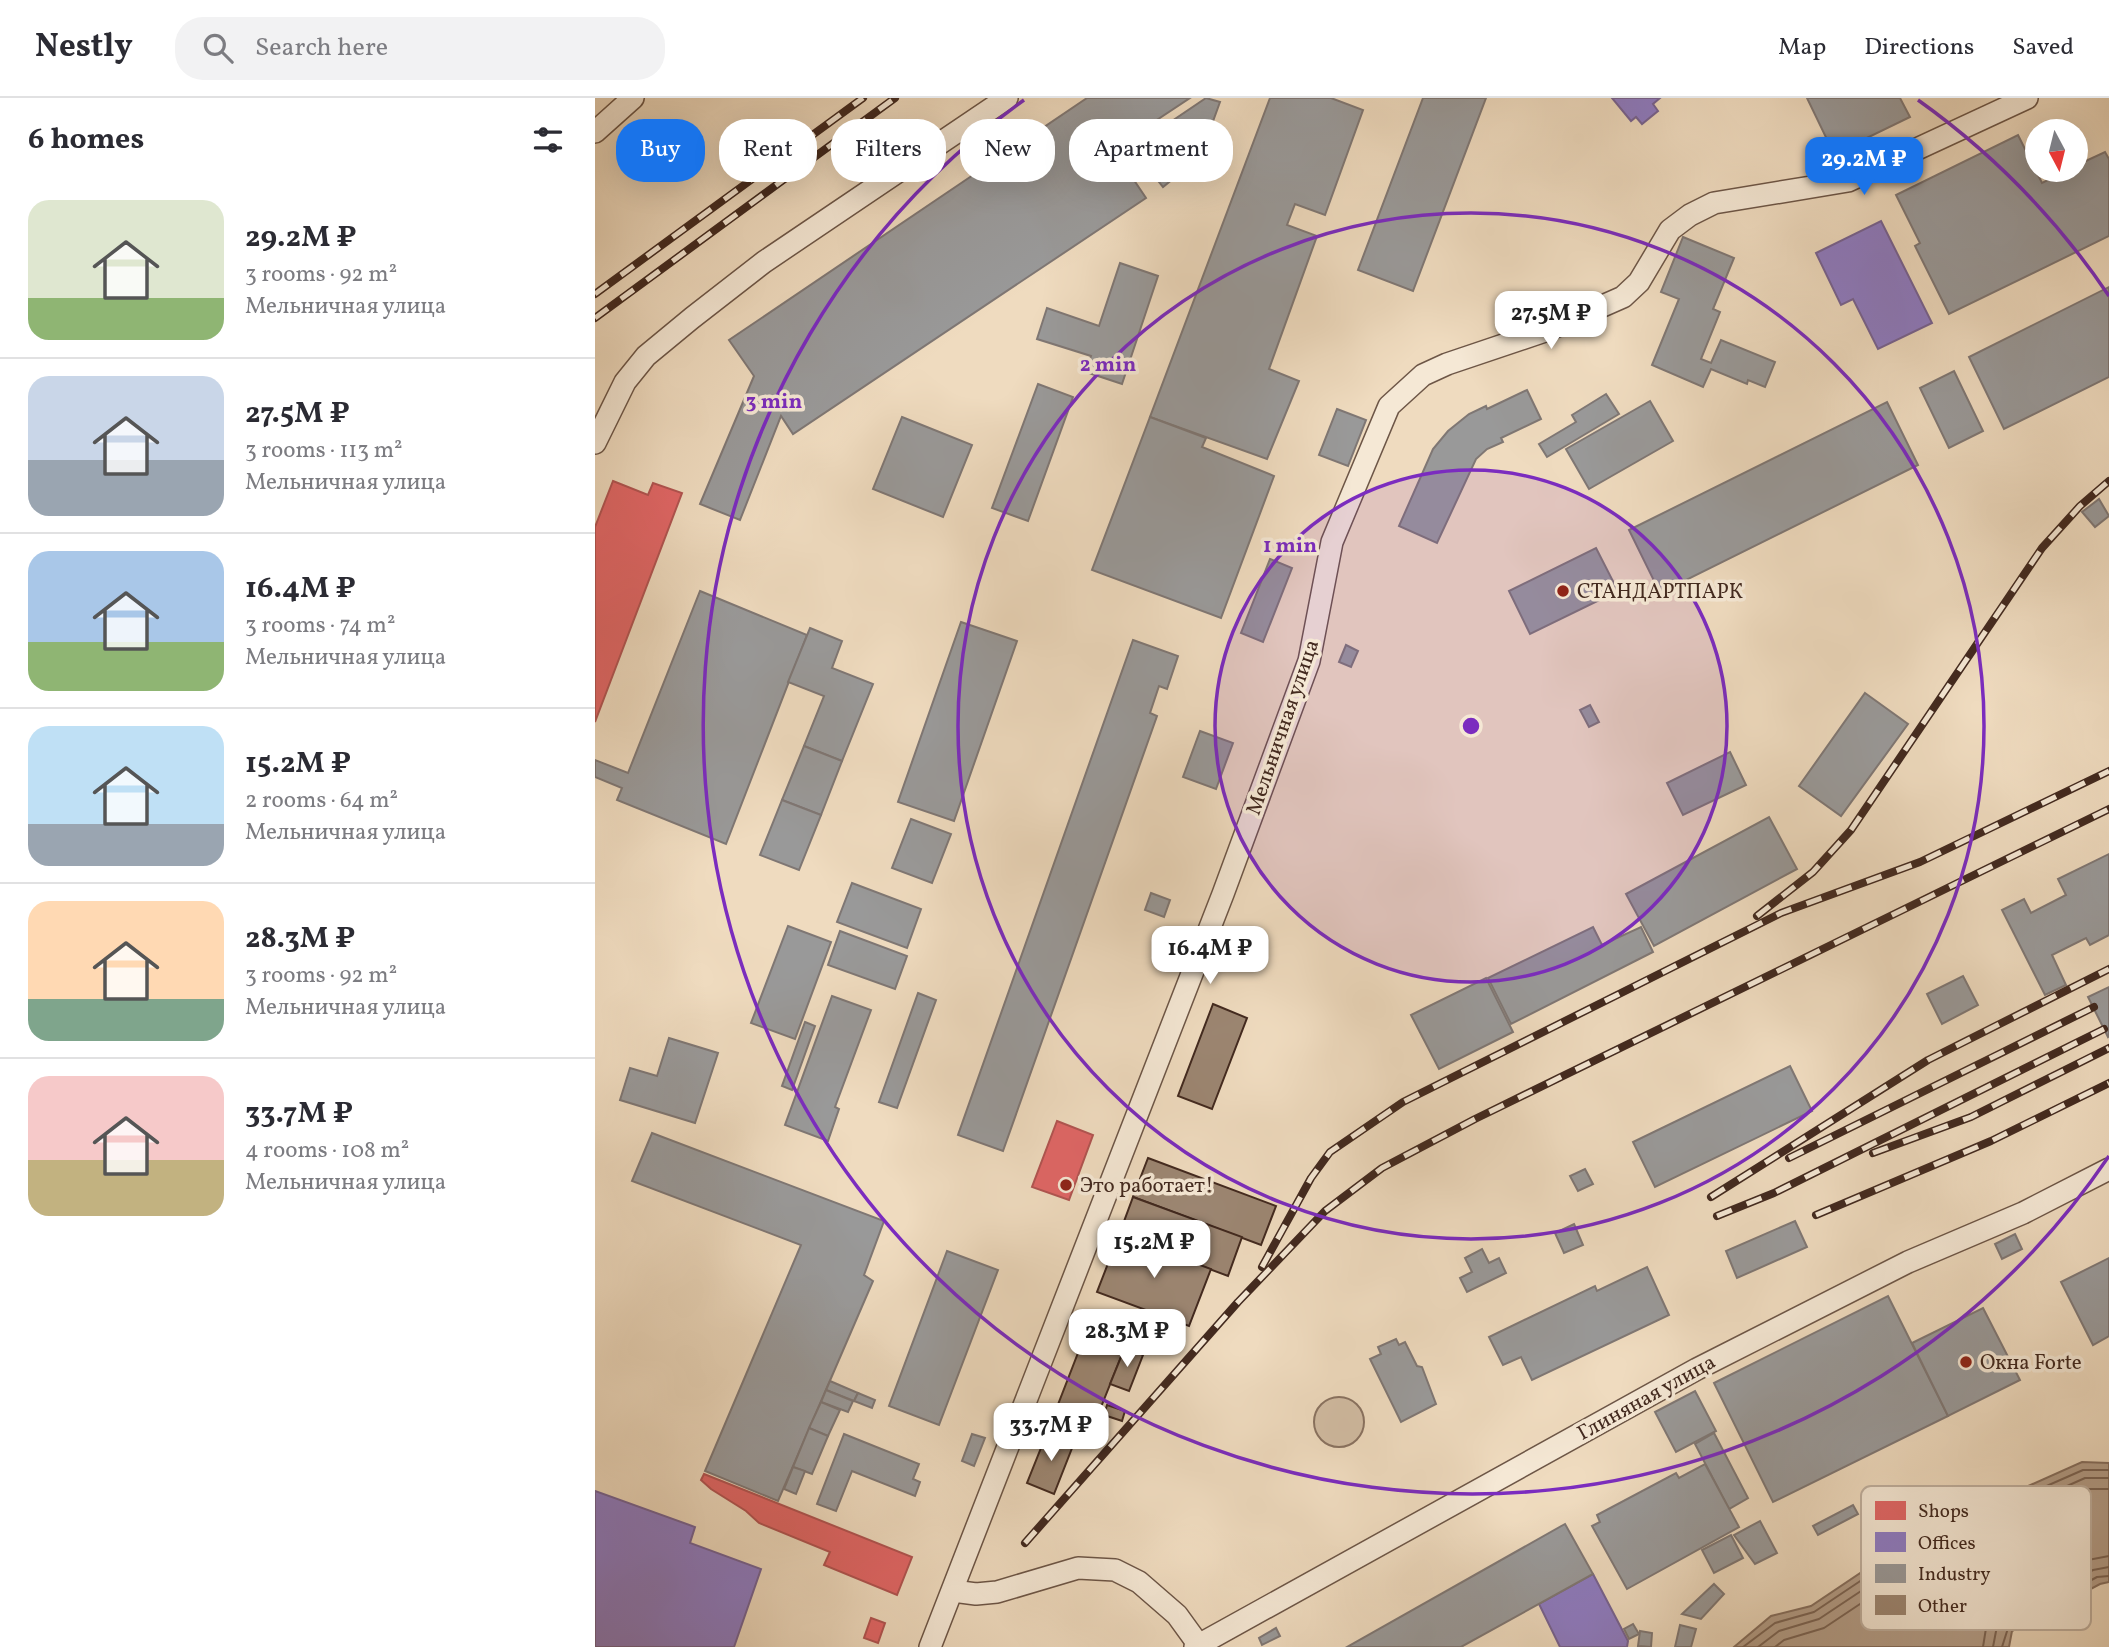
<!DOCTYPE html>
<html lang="en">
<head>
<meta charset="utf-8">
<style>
  :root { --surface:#fff; --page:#f2f2f3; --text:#2b2b33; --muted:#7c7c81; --line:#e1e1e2; --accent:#1a73e8 }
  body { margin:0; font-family:Vollkorn,serif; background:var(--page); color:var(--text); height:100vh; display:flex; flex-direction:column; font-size:26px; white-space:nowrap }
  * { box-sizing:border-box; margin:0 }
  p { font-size:23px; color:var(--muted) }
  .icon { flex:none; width:38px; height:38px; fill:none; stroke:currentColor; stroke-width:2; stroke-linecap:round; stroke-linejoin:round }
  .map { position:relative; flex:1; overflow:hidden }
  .side { display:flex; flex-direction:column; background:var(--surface); width:595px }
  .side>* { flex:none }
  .guide { position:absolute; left:21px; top:21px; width:665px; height:63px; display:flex; gap:14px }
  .needle { width:46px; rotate:173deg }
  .controls { position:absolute; left:1430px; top:21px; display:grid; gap:14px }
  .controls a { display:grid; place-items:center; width:63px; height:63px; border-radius:50%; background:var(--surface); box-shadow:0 7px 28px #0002; font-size:35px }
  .price { position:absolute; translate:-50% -60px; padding:0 16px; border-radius:14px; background:#fff; color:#222; font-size:23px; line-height:46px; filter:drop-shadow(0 2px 4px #0008) }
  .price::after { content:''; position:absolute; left:50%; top:42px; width:21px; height:16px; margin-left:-10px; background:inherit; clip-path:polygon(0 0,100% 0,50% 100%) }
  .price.on { background:var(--accent); color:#fff }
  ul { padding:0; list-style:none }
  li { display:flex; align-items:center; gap:21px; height:175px; padding:0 28px }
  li+li { border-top:2px solid var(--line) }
  li span { display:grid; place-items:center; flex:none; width:196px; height:140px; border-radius:21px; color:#555 }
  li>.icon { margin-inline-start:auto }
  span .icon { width:84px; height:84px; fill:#fffc; stroke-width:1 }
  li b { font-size:30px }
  h2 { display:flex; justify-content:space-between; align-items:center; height:84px; padding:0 28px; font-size:30px }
  .pill { padding:0 24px; border-radius:28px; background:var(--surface); box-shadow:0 7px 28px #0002; font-size:24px; line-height:63px }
  .pill.on { background:var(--accent); color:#fff }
  header { display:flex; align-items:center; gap:42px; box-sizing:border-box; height:98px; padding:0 35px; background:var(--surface); border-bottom:2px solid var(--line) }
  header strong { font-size:33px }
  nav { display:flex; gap:38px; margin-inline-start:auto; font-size:24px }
  .search { width:490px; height:63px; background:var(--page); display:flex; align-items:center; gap:18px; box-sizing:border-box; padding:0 24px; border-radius:28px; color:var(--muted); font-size:26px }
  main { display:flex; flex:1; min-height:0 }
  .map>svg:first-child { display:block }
  .green { fill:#d2bda4; stroke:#8a7362; stroke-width:2 }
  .water { fill:#b49e89; stroke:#866f5f; stroke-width:2 }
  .shops { fill:#e06666; stroke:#b15451; stroke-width:2 }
  .offices { fill:#8e7cc3; stroke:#776392; stroke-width:2 }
  .industry { fill:#999; stroke:#7f7774; stroke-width:2 }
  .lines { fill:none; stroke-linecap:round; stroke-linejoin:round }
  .shore { stroke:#7b6454; stroke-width:2 }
  .building { fill:#9c8672; stroke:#42291f; stroke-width:2 }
  .minor-casing { stroke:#6d5647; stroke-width:24 }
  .minor { stroke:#f5e8d5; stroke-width:21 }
  .rail-casing { stroke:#42291f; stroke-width:8 }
  .rail { stroke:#f5e8d5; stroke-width:5; stroke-dasharray:16; stroke-linecap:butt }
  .ring { fill:none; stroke:#7b2cbf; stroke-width:3.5 }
  .poi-dot { fill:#8f2418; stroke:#f5e8d5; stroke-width:2.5 }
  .labels { text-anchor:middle; stroke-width:7; stroke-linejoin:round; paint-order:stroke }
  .poi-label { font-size:21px; fill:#42291f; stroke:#f5e8d5; text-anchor:start }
  .street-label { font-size:21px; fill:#42291f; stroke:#f5e8d5 }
  .key { fill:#f5e8d5; stroke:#bfaf9e; stroke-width:2 }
  .key-label { font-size:19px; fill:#42291f }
  .centre { fill:#7b2cbf; stroke:#f5e8d5; stroke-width:3.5 }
  .ring-label { font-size:21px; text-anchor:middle; font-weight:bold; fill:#7b2cbf; stroke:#f5e8d5; stroke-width:7; stroke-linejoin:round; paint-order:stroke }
</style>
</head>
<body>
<header>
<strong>Nestly</strong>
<div class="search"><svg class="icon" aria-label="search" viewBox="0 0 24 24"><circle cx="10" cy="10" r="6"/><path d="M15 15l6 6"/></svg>Search here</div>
<nav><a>Map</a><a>Directions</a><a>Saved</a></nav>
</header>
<main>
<section class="side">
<h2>6 homes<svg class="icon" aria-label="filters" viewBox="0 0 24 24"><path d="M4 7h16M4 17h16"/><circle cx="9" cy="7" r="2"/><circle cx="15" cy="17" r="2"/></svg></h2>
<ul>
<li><span style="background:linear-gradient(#dfe7d0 70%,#8fb573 0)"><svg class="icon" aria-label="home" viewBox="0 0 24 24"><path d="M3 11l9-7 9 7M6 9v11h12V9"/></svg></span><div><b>29.2M ₽</b><p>3 rooms · 92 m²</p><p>Мельничная улица</p></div></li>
<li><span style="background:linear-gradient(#c9d6e8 60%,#9aa5b1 0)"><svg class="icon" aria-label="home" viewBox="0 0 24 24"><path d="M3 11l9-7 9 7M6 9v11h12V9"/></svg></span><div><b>27.5M ₽</b><p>3 rooms · 113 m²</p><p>Мельничная улица</p></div></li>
<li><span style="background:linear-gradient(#a9c7e8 65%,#8fb573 0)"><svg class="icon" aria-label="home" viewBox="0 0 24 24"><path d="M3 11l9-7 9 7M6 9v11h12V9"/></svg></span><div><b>16.4M ₽</b><p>3 rooms · 74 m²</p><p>Мельничная улица</p></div></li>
<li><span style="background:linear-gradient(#bfe0f5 70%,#9aa5b1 0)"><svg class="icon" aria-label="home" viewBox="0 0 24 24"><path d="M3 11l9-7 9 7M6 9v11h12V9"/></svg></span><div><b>15.2M ₽</b><p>2 rooms · 64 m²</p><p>Мельничная улица</p></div></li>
<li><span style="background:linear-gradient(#ffd9b3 70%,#7fa58c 0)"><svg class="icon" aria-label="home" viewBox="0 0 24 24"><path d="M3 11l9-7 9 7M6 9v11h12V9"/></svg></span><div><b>28.3M ₽</b><p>3 rooms · 92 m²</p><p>Мельничная улица</p></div></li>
<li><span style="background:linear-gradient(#f6c9c9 60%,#c2b280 0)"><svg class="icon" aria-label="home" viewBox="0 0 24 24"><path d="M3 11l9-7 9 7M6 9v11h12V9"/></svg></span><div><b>33.7M ₽</b><p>4 rooms · 108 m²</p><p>Мельничная улица</p></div></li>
</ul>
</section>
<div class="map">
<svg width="1514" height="1549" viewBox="0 0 1514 1549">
  <rect width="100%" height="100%" fill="#efdbbf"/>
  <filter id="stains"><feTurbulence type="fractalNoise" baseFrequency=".00286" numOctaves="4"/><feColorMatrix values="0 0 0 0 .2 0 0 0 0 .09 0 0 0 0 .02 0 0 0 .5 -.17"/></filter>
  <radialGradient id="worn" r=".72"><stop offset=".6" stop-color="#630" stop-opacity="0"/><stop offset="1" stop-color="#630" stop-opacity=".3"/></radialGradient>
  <!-- green -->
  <circle class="green" cx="744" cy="1324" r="25"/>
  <!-- water -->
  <path class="water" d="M 1487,1364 L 1514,1365 L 1514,1484 L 1505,1486 L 1417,1533 L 1414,1549 L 1139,1549 L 1176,1518 L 1216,1508 L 1319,1439 Z"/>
  <!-- shops -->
  <g class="shops">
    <path d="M 18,383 L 53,397 L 58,385 L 87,395 L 0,624 L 0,429 Z"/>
    <path d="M 462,1023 L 498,1037 L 474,1102 L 437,1089 Z"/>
    <path d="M 109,1376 L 317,1459 L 302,1497 L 229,1467 L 235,1454 L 164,1425 L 151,1413 L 116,1391 L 106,1382 Z"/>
    <path d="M 276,1520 L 290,1525 L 283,1545 L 269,1540 Z"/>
  </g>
  <!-- offices -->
  <g class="offices">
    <path d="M 1017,0 L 1065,0 L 1058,6 L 1063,13 L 1047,26 L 1041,19 L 1036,23 Z"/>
    <path d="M 1286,123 L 1337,225 L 1283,251 L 1258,201 L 1246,207 L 1221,155 Z"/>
    <path d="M 0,1393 L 100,1429 L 95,1445 L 166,1471 L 139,1549 L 0,1549 Z"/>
    <path d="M 998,1476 L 1033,1543 L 1032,1549 L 965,1549 L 944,1506 Z"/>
  </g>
  <!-- industry -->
  <g class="industry">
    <path d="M 492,0 L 595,0 L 518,51 L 551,100 L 198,336 L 186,318 L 145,422 L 105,406 L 159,278 L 134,242 Z"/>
    <path d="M 611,0 L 625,4 L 609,48 L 598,56 L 578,48 L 552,65 L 540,48 Z"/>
    <path d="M 675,0 L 736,0 L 768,12 L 730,117 L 700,106 L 692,127 L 722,138 L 674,271 L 704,283 L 672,361 L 555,319 Z"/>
    <path d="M 828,0 L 891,0 L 818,193 L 763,172 Z"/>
    <path d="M 1212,0 L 1305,0 L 1315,19 L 1239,56 Z"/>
    <path d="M 1423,37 L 1447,85 L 1474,72 L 1480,72 L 1480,68 L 1510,54 L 1514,61 L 1514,138 L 1354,216 L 1320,148 L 1325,145 L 1301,97 Z"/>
    <path d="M 580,58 L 590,71 L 568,89 L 557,75 Z"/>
    <path d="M 1088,139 L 1139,160 L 1118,211 L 1125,214 L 1106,261 L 1116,265 L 1126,242 L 1180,264 L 1170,289 L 1153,282 L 1152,286 L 1116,271 L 1108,289 L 1057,267 L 1084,201 L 1066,194 Z"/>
    <path d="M 525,165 L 563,178 L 527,286 L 491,274 L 496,258 L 442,241 L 452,210 L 504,228 Z"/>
    <path d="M 1514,189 L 1514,279 L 1409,331 L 1374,259 Z"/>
    <path d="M 1359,273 L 1388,333 L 1354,350 L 1325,290 Z"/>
    <path d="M 443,286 L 478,299 L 433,423 L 397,410 Z"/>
    <path d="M 932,292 L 946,321 L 906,340 L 908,344 L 892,351 L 881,361 L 842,445 L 804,428 L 838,351 L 853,333 L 874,316 L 891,308 L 892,311 Z"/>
    <path d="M 1011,296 L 1024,316 L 952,359 L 944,346 L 981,324 L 977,317 Z"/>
    <path d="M 1055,303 L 1078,343 L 994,391 L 971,351 Z"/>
    <path d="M 1292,304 L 1323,367 L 1065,495 L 1034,432 Z"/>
    <path d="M 742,311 L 771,322 L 753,368 L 724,357 Z"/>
    <path d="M 307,319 L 377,347 L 348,419 L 278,391 Z"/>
    <path d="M 555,319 L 611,340 L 607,349 L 679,378 L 626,520 L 497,472 Z"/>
    <path d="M 1504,401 L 1514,418 L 1500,429 L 1487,414 Z"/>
    <path d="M 1001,450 L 1023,493 L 935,536 L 914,493 Z"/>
    <path d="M 675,461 L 697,470 L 668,544 L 646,535 Z"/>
    <path d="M 105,493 L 212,537 L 131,746 L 22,702 L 27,690 L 0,679 L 0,662 L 33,675 Z"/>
    <path d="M 366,524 L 422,543 L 359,723 L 303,704 Z"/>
    <path d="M 215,530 L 247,543 L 237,570 L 278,586 L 247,663 L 209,648 L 229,598 L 193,584 Z"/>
    <path d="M 538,542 L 583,558 L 572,591 L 564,588 L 555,615 L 562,618 L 408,1053 L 363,1037 Z"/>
    <path d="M 751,547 L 763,553 L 756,569 L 744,564 Z"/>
    <path d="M 1270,595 L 1313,626 L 1246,718 L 1204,688 Z"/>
    <path d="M 995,607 L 1004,624 L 994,629 L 985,612 Z"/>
    <path d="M 605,633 L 638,645 L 621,691 L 588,679 Z"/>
    <path d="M 209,648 L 247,663 L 226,717 L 187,702 Z"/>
    <path d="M 1135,654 L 1151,687 L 1088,717 L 1072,685 Z"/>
    <path d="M 187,702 L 226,717 L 204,772 L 165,757 Z"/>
    <path d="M 1174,719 L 1202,771 L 1059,848 L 1031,796 Z"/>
    <path d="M 316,721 L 356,736 L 337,785 L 297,770 Z"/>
    <path d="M 1514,756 L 1514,837 L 1495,847 L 1491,840 L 1457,857 L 1471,887 L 1450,897 L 1407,812 L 1429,801 L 1436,815 L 1471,797 L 1463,781 Z"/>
    <path d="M 257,785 L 326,811 L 312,850 L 242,824 Z"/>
    <path d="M 556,795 L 575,802 L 569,819 L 550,812 Z"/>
    <path d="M 193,828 L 236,844 L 200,941 L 156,925 Z"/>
    <path d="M 998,829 L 1007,847 L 1046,829 L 1058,854 L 916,926 L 893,880 Z"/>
    <path d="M 245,833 L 312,858 L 300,891 L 233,867 Z"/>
    <path d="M 1368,878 L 1383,907 L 1347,926 L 1332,896 Z"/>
    <path d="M 891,880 L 918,934 L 844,971 L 816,917 Z"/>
    <path d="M 1514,889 L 1514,938 L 1513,939 L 1493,899 Z"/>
    <path d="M 323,895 L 341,902 L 302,1010 L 284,1004 Z"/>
    <path d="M 237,898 L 276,912 L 240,1009 L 244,1011 L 233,1043 L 190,1027 Z"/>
    <path d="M 210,924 L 220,928 L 197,992 L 187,988 Z"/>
    <path d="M 74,940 L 123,955 L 100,1025 L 25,1002 L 35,970 L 62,978 Z"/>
    <path d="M 1195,968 L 1217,1013 L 1060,1089 L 1038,1044 Z"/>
    <path d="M 57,1035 L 289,1123 L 269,1177 L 278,1183 L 183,1403 L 110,1373 L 206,1147 L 37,1083 Z"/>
    <path d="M 990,1071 L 998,1086 L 983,1093 L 975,1078 Z"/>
    <path d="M 1200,1123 L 1212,1149 L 1142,1180 L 1131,1153 Z"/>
    <path d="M 979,1126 L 988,1147 L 969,1155 L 960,1135 Z"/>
    <path d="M 1420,1136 L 1427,1151 L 1407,1161 L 1400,1146 Z"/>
    <path d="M 887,1151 L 894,1165 L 904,1160 L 911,1175 L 872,1194 L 865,1180 L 877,1174 L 870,1160 Z"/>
    <path d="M 352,1153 L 403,1172 L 344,1327 L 294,1308 Z"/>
    <path d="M 1514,1160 L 1514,1238 L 1498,1247 L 1466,1184 Z"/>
    <path d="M 1052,1169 L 1074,1217 L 937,1282 L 926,1259 L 908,1267 L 894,1239 L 1000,1188 L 1002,1193 Z"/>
    <path d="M 1293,1198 L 1353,1318 L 1178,1404 L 1119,1285 Z"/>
    <path d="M 1388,1210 L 1425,1282 L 1353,1318 L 1317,1245 Z"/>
    <path d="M 801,1241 L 804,1247 L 810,1244 L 822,1268 L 827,1269 L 841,1306 L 806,1324 L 775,1261 L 786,1256 L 783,1249 Z"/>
    <path d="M 235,1283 L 263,1295 L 259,1303 L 231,1292 Z"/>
    <path d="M 231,1292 L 258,1303 L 253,1314 L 226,1304 Z"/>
    <path d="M 1100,1293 L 1121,1333 L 1081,1354 L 1060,1314 Z"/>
    <path d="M 263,1295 L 280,1302 L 277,1310 L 259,1303 Z"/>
    <path d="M 226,1304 L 245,1312 L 233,1338 L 214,1330 Z"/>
    <path d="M 214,1330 L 233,1338 L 217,1376 L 198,1369 Z"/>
    <path d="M 1119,1335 L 1153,1400 L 1134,1411 L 1100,1346 Z"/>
    <path d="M 249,1336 L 324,1366 L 318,1381 L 325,1384 L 320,1398 L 257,1373 L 241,1413 L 222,1406 Z"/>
    <path d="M 377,1336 L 390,1340 L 379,1368 L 367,1363 Z"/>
    <path d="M 1110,1366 L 1144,1429 L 1032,1491 L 997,1428 L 1005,1424 L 1002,1417 L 1081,1375 L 1084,1380 Z"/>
    <path d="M 198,1369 L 210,1373 L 201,1396 L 189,1391 Z"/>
    <path d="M 1258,1407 L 1263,1416 L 1223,1437 L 1218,1428 Z"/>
    <path d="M 1165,1423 L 1182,1455 L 1160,1466 L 1139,1437 Z"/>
    <path d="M 970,1426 L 998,1476 L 866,1549 L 752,1549 Z"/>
    <path d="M 1136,1437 L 1148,1460 L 1119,1475 L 1107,1452 Z"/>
    <path d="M 1119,1486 L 1129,1496 L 1106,1521 L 1087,1516 Z"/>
    <path d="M 1038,1526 L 1044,1536 L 1034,1541 L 1029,1531 Z"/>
    <path d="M 1085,1527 L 1101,1531 L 1096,1549 L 1080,1549 Z"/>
    <path d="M 681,1530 L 685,1538 L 667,1547 L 664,1540 Z"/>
    <path d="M 1045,1533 L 1057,1535 L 1056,1549 L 1043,1548 Z"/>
  </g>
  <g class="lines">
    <!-- shore -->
    <g class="shore">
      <path d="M 1148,1549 L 1180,1525 L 1219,1514 L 1322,1445 L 1488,1372 L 1514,1372"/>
      <path d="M 1163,1549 L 1184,1533 L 1224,1521 L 1326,1453 L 1490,1380 L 1514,1380"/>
      <path d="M 1180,1549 L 1189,1542 L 1229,1530 L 1331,1462 L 1492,1391 L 1514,1391"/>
      <path d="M 1388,1549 L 1392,1524 L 1402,1512 L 1493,1462 L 1514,1458"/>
      <path d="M 1398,1549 L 1402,1528 L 1408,1520 L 1498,1472 L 1514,1469"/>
      <path d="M 1407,1549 L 1414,1527 L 1502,1479 L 1514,1478"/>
    </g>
  </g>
  <!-- building -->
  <g class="building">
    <path d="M 618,906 L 652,920 L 617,1011 L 583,998 Z"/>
    <path d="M 553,1060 L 681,1108 L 666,1147 L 538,1099 Z"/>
    <path d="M 538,1099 L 647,1139 L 633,1178 L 524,1137 Z"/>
    <path d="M 524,1137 L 616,1171 L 594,1228 L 502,1194 Z"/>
    <path d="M 495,1224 L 534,1239 L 490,1349 L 452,1335 Z"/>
    <path d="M 530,1249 L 548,1257 L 534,1293 L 515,1286 Z"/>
    <path d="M 512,1307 L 530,1313 L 527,1323 L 509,1317 Z"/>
    <path d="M 452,1335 L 479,1345 L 459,1396 L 432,1385 Z"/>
  </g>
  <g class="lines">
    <!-- minor casing -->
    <g class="minor-casing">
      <g id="minor">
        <path d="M 0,34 L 38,0"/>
        <path d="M 0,345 L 30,284 L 51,258 L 97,220 L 169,164 L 412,0"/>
        <path d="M 358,1493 L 381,1496 L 402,1494 L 483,1470 L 520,1472 L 544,1484 L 582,1517 L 603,1546"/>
        <path d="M 335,1549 L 628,796 L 714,563 L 737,444 L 794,308 L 828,277 L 852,266 L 953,232 L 1028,199 L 1044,184 L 1075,132 L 1095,117 L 1119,105 L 1253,83 L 1432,0"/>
        <path d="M 600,1549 L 1102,1271 L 1313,1164 L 1428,1115 L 1514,1071"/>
      </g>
    </g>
    <!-- minor -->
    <use href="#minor" class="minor"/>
    <!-- rail casing -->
    <g class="rail-casing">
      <g id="rail">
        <path d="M 0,196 L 268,0"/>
        <path d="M 0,220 L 300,0"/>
        <path d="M 1162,818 L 1218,774 L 1256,732 L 1447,450 L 1485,408 L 1514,383"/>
        <path d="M 1278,1055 L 1376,1019 L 1514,950"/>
        <path d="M 1194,1060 L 1499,909"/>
        <path d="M 1116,1099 L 1333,962 L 1514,871"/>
        <path d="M 1221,1117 L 1396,1043 L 1514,985"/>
        <path d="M 1122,1118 L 1179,1095 L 1509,931"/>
        <path d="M 667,1169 L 716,1080 L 735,1054 L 808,1004 L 1186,815 L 1325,764 L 1514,673"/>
        <path d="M 430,1445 L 643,1204 L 730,1113 L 787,1070 L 880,1021 L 1514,711"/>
      </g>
    </g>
    <!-- rail -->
    <use href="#rail" class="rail"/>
  </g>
  <!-- distance rings -->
  <circle cx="876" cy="628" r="256" fill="#7b2cbf" fill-opacity=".12"/>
  <g class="ring">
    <circle cx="876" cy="628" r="256"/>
    <circle cx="876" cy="628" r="513"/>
    <path d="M1514 1058A769 769 0 1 1 429 2M1323 2A769 769 0 0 1 1514 198"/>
  </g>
  <!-- markers -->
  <g class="poi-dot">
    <circle cx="968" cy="493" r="7"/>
    <circle cx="471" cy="1087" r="7"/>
    <circle cx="1371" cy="1264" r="7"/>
  </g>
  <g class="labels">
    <!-- poi labels -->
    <g class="poi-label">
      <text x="982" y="500">СТАНДАРТПАРК</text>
      <text x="485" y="1094">Это работает!</text>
      <text x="1385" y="1271">Окна Forte</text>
    </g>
    <!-- street labels -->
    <g class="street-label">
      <text transform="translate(687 629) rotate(-71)" y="7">Мельничная улица</text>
      <text transform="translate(1051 1299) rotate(-29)" y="7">Глиняная улица</text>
    </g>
  </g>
  <!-- legend -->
  <rect x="1266" y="1388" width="230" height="144" rx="10" class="key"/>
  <rect x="1280" y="1403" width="31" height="19" fill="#e06666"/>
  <rect x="1280" y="1434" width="31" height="20" fill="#8e7cc3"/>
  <rect x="1280" y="1466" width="31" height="19" fill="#999"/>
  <rect x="1280" y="1497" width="31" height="20" fill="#9c8672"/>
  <g class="key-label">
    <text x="1323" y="1419">Shops</text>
    <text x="1323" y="1451">Offices</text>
    <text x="1323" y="1482">Industry</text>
    <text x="1323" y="1514">Other</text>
  </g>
  <circle cx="876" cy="628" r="10" class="centre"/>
  <g class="ring-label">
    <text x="513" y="273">2 min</text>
    <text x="179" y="310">3 min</text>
    <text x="695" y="454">1 min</text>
  </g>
  <rect width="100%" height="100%" filter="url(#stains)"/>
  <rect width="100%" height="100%" fill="url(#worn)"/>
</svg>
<div class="controls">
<a><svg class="needle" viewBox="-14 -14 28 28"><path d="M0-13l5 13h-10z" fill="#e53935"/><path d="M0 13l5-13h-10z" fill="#7c7c81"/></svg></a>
</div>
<b class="price on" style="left:1269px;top:99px">29.2M ₽</b>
<b class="price" style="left:956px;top:253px">27.5M ₽</b>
<b class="price" style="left:615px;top:888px">16.4M ₽</b>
<b class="price" style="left:559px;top:1182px">15.2M ₽</b>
<b class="price" style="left:532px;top:1271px">28.3M ₽</b>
<b class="price" style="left:456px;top:1365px">33.7M ₽</b>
<div class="guide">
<a class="pill on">Buy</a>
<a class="pill">Rent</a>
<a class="pill">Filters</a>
<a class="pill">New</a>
<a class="pill">Apartment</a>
</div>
</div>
</main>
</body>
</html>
